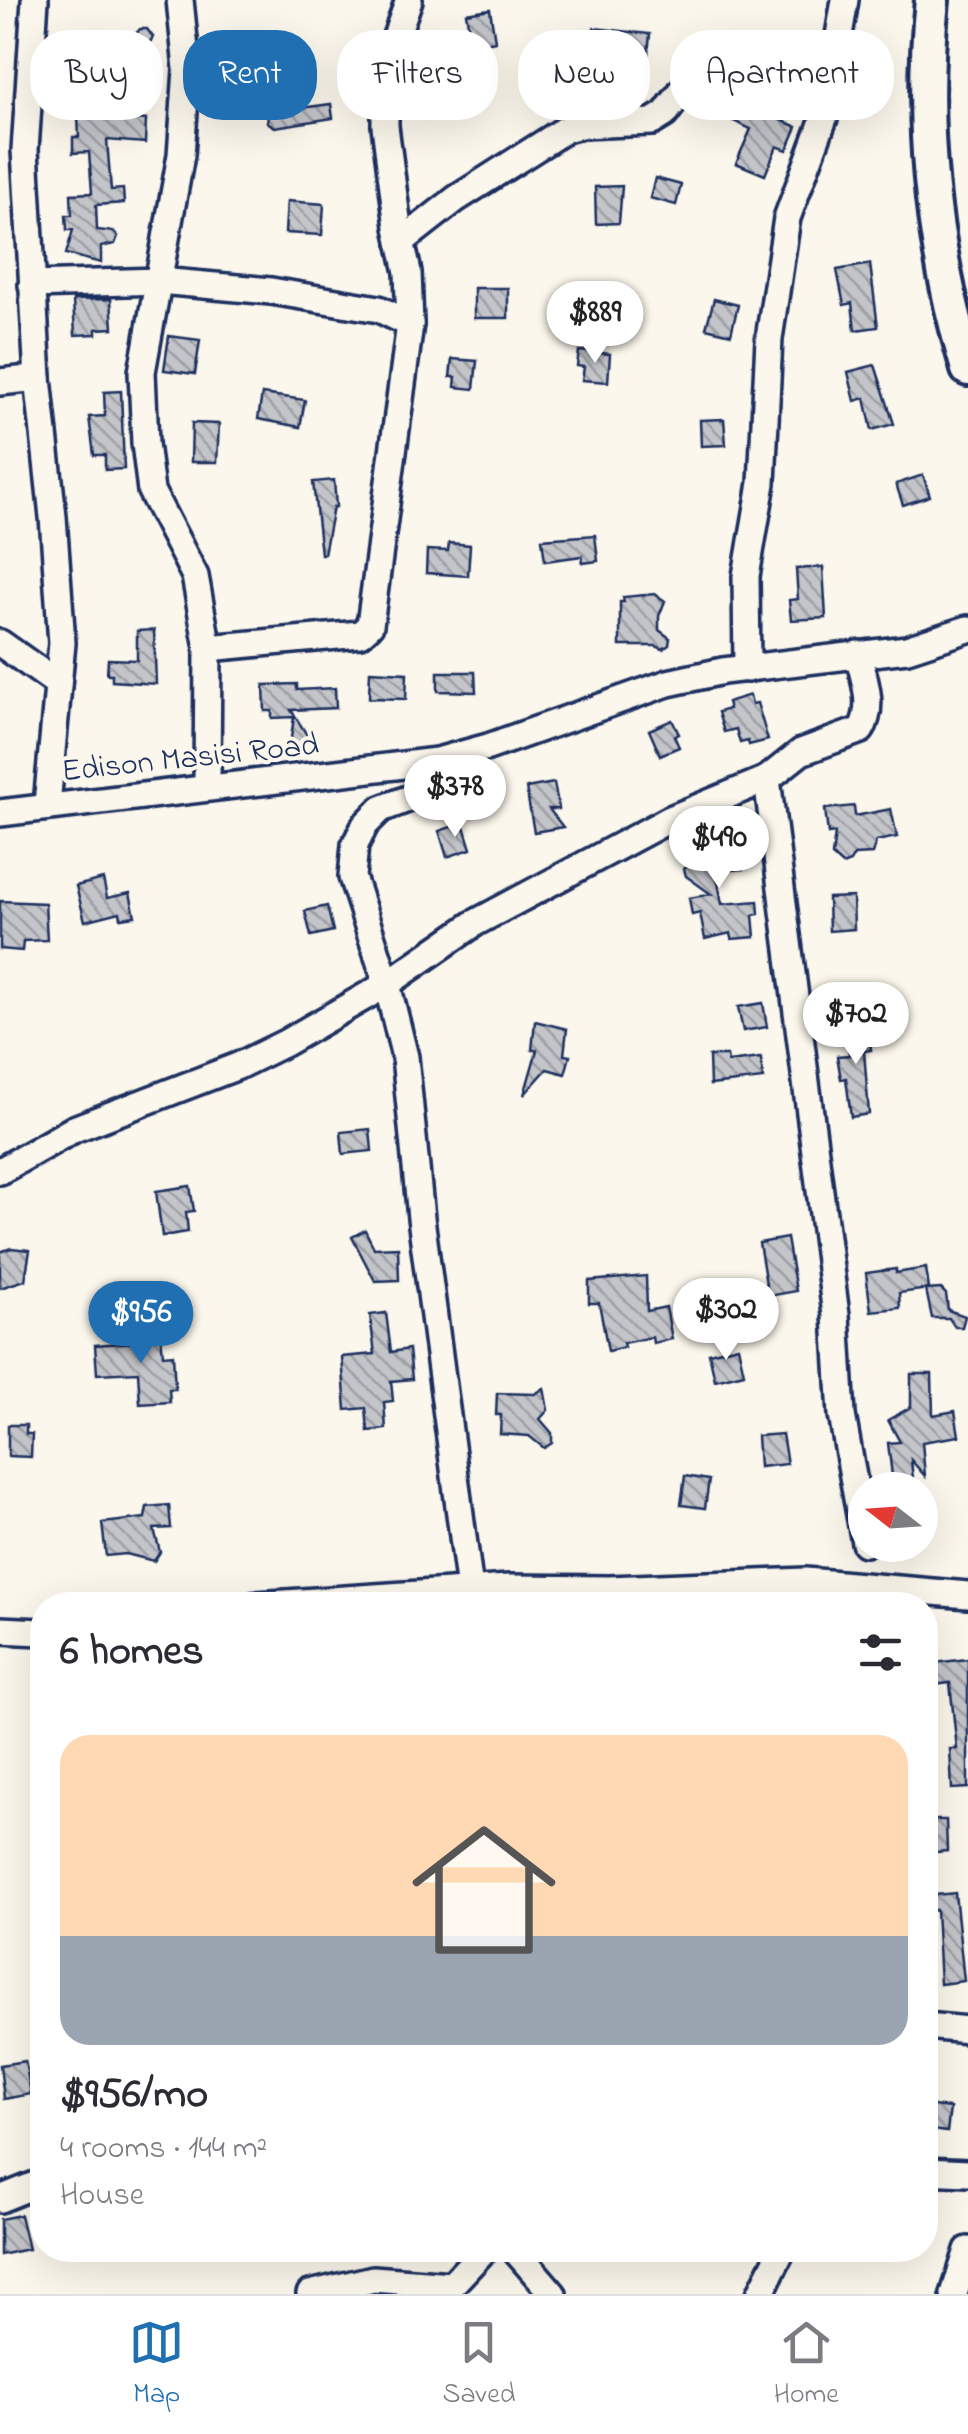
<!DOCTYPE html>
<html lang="en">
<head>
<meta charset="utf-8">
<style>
  :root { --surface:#fff; --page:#f2f2f3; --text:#2b2b33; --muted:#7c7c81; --line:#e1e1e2; --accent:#1f6fb2 }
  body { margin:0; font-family:"Indie Flower",sans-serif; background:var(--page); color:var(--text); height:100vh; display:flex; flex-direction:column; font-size:38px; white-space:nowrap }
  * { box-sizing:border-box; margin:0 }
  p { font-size:32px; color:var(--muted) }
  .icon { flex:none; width:55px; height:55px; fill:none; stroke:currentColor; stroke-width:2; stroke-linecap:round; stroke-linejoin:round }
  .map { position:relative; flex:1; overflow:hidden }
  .side { position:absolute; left:30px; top:1592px; width:908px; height:670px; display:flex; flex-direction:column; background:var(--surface); border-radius:40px; box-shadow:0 10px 40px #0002 }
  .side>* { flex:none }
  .guide { position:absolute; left:30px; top:30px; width:910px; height:90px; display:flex; gap:20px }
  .needle { width:65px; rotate:287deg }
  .tools { position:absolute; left:848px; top:1472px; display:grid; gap:20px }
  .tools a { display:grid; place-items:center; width:90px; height:90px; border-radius:50%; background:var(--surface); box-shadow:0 10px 40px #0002; font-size:50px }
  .price { position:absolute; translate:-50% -85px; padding:0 22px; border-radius:35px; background:#fff; color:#222; font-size:32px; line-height:65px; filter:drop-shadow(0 2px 5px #0008) }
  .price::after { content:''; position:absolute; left:50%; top:60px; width:30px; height:22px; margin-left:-15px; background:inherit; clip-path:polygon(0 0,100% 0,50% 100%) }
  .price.on { background:var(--accent); color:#fff }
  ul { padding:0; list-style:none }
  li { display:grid; align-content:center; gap:20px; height:530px; padding:0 30px }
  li+li { border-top:2px solid var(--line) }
  li span { display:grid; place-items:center; height:310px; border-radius:30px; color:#555 }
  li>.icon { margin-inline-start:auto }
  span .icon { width:180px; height:180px; fill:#fffc; stroke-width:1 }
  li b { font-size:42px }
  h2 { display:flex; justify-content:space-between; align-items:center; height:120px; padding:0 30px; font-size:42px }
  .chip { padding:0 35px; border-radius:40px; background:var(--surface); box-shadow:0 10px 40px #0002; font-size:35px; line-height:90px }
  .chip.on { background:var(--accent); color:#fff }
  .tabs { display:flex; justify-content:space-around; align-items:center; height:140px; border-top:2px solid var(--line); background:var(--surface); font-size:28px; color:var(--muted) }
  .tabs a { display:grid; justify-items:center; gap:5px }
  .tabs .on { color:var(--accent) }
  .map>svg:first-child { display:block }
  .building { fill:url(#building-back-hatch); stroke:#1b2f5e; stroke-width:2.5 }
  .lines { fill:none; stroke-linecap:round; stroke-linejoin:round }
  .minor-casing { stroke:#1b2f5e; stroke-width:32 }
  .major-casing { stroke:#1b2f5e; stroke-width:40 }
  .minor { stroke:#fbf7ec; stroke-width:25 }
  .major { stroke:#fbf7ec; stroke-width:32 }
  .labels { text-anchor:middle; stroke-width:8; stroke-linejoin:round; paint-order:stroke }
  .street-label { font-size:32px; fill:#1b2f5e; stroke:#fbf7ec }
</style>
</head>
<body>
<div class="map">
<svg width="968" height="2294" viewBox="0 0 968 2294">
  <defs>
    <pattern id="building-back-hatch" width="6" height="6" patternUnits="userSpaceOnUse" patternTransform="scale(2.5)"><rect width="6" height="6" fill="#c3c5c9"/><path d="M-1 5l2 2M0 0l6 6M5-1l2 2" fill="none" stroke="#9ea0a6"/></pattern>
  </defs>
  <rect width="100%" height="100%" fill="#fbf7ec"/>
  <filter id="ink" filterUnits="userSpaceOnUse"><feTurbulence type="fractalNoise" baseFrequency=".01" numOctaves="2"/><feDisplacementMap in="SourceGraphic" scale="20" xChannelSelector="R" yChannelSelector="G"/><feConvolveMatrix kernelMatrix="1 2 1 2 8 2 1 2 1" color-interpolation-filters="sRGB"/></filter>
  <g filter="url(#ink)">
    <!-- building -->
    <g class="building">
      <path d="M 490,9 L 495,41 L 472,46 L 466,13 Z"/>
      <path d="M 594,28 L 650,34 L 647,64 L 591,58 Z"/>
      <path d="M 140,29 L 147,29 L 153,37 L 140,59 L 153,61 L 149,86 L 123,81 L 127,57 L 139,59 L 133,37 Z"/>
      <path d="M 725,87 L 740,94 L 736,101 L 797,127 L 787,150 L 777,146 L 765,175 L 736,163 L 751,129 L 714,112 Z"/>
      <path d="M 331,104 L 333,118 L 275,127 L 267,122 L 268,115 L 272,112 Z"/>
      <path d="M 106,116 L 146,120 L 145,143 L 107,140 L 111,190 L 123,189 L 124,203 L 96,205 L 97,230 L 114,232 L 118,236 L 115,244 L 101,247 L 101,263 L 66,254 L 73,230 L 67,230 L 66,215 L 72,215 L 71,194 L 92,193 L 89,152 L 73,153 L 73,137 L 79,137 L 78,117 Z"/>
      <path d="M 655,178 L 681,185 L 676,205 L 650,198 Z"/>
      <path d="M 622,186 L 619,223 L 596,224 L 595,187 Z"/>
      <path d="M 287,201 L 324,204 L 322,235 L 285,233 Z"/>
      <path d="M 870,264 L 878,327 L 855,330 L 852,303 L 844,305 L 837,270 Z"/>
      <rect x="474" y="288" width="34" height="30"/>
      <path d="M 111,299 L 113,328 L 96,329 L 96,334 L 75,335 L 73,300 Z"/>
      <path d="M 714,299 L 738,305 L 731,334 L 706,328 Z"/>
      <path d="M 169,336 L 200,340 L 195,374 L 164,370 Z"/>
      <path d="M 579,351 L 610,354 L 608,382 L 582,380 L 584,367 L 577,366 Z"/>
      <path d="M 452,359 L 477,361 L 474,389 L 455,387 L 456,377 L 450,377 Z"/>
      <path d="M 875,365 L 894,424 L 872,430 L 865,398 L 855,401 L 848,372 Z"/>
      <path d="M 121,391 L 124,469 L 105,470 L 105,455 L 94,455 L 89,417 L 105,416 L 104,392 Z"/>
      <path d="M 262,394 L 305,400 L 300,427 L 258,419 Z"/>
      <path d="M 724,419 L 726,445 L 701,446 L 700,420 Z"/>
      <path d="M 192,423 L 219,424 L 217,462 L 191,462 Z"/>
      <path d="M 923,475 L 930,496 L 903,505 L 896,484 Z"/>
      <path d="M 334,480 L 336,507 L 333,507 L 324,554 L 321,554 L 313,482 Z"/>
      <path d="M 595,535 L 598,561 L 583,563 L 582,556 L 545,561 L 542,539 Z"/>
      <path d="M 449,543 L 470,545 L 468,576 L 426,573 L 427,550 L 448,551 Z"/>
      <path d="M 823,567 L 826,618 L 791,620 L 789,600 L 798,599 L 796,569 Z"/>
      <path d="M 655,594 L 665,601 L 659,616 L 659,630 L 670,638 L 669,645 L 663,649 L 656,646 L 620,646 L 620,602 L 624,602 L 623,597 Z"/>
      <path d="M 154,630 L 156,684 L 112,681 L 112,674 L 107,674 L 108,659 L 137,660 L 137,631 Z"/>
      <path d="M 370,671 L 407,673 L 406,699 L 369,698 Z"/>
      <path d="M 438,672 L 475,672 L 476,692 L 438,691 Z"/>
      <path d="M 297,684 L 297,690 L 335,688 L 336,708 L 291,710 L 307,735 L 306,740 L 298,744 L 291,738 L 294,717 L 272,718 L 272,711 L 265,711 L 264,685 Z"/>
      <path d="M 750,695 L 752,704 L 757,703 L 768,740 L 749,745 L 748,741 L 740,743 L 736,729 L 724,732 L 718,712 L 729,709 L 727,702 Z"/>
      <path d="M 672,720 L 679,734 L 674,736 L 679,747 L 660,755 L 649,730 Z"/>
      <path d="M 554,783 L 559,809 L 549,809 L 563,827 L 534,832 L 526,788 Z"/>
      <path d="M 854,806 L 855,816 L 891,809 L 897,837 L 876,841 L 872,854 L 854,855 L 850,862 L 842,865 L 832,856 L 835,833 L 828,834 L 825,809 Z"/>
      <path d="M 463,823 L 471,849 L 447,857 L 439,831 Z"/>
      <path d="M 699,829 L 706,833 L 708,848 L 742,845 L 743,869 L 716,871 L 722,904 L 758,901 L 759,914 L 753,915 L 755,937 L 732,939 L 731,933 L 705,939 L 700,913 L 692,915 L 689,898 L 711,894 L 686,876 L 684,869 L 701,855 L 690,838 L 692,833 Z"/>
      <path d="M 103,879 L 107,898 L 130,893 L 135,916 L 121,918 L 120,912 L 85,921 L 76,886 Z"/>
      <path d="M 853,897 L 854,929 L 829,931 L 828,898 Z"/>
      <path d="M 0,901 L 45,903 L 47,940 L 23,941 L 22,951 L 0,949 Z"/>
      <path d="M 327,906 L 333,931 L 311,936 L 305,911 Z"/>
      <path d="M 763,1003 L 767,1027 L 743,1031 L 738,1007 Z"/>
      <path d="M 535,1021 L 567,1029 L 564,1055 L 570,1056 L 565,1074 L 547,1069 L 524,1095 L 537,1050 L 532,1050 Z"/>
      <path d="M 868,1021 L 871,1050 L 864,1051 L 869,1114 L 851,1117 L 846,1078 L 841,1079 L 837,1056 L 849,1055 L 847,1023 Z"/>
      <path d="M 709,1056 L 727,1056 L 728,1062 L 761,1058 L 763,1079 L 710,1085 Z"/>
      <path d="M 370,1129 L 372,1151 L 343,1154 L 341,1132 Z"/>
      <path d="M 190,1186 L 194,1211 L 186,1212 L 188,1232 L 162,1236 L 156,1191 Z"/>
      <path d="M 365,1230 L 374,1248 L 398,1247 L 399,1280 L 375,1281 L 352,1237 Z"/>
      <path d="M 787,1238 L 796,1291 L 768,1296 L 759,1243 Z"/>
      <path d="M 11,1248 L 30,1250 L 25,1280 L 0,1288 L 0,1252 Z"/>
      <path d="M 926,1268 L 929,1289 L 899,1293 L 900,1308 L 871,1311 L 866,1273 L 896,1269 L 896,1273 Z"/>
      <path d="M 646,1276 L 647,1311 L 666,1307 L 672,1339 L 653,1343 L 652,1337 L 623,1343 L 624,1347 L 608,1351 L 599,1303 L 589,1303 L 589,1281 Z"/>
      <path d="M 941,1289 L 946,1294 L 948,1310 L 965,1316 L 962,1327 L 955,1327 L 949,1318 L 932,1318 L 926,1290 Z"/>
      <path d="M 386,1313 L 391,1352 L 409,1349 L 412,1379 L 391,1381 L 393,1401 L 384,1402 L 386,1429 L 368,1431 L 366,1408 L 346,1410 L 342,1357 L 375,1354 L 370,1315 Z"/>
      <path d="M 161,1335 L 163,1355 L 173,1354 L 175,1389 L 169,1389 L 170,1402 L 140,1404 L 138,1372 L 97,1374 L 95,1345 L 135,1342 L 135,1338 Z"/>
      <path d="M 738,1346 L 744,1373 L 715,1380 L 709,1353 Z"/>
      <path d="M 911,1374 L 932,1374 L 933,1415 L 955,1411 L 959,1436 L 922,1442 L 925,1476 L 911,1460 L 914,1488 L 900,1490 L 899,1484 L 893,1484 L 888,1443 L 900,1442 L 888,1420 L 911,1407 Z"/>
      <path d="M 544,1388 L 548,1410 L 540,1419 L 552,1433 L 552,1443 L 544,1448 L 529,1436 L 500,1434 L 501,1415 L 496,1415 L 497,1393 L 535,1394 Z"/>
      <path d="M 8,1425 L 26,1425 L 26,1434 L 32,1434 L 31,1457 L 8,1456 Z"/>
      <path d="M 782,1434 L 787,1464 L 759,1467 L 757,1436 Z"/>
      <path d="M 685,1476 L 709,1480 L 705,1508 L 681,1505 Z"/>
      <path d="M 169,1505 L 171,1528 L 154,1529 L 160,1552 L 154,1561 L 126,1554 L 106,1556 L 102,1523 L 145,1518 L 147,1507 Z"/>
      <path d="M 968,1659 L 968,1788 L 952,1789 L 950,1749 L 957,1749 L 950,1683 L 925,1686 L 925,1664 Z"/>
      <path d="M 926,1820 L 946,1820 L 947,1851 L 925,1853 Z"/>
      <path d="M 955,1893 L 964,1981 L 940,1984 L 936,1910 L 925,1911 L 925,1896 Z"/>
      <path d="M 25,2061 L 31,2094 L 4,2099 L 0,2065 Z"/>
      <path d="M 925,2105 L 950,2108 L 947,2132 L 925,2129 Z"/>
      <path d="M 20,2215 L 28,2249 L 0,2255 L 0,2219 Z"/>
    </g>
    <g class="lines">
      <!-- minor casing -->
      <g class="minor-casing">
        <g id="minor">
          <path d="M 35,0 L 25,150 L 38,378 L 53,517 L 62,643 L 47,805"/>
          <path d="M 180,0 L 187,69 L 181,155 L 142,372 L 145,443 L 151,491 L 195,576 L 208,648 L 207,787"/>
          <path d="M 401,242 L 456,199 L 566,129 L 581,125 L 652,122 L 665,114 L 697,70 L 709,58 L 721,54 L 737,55 L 828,88"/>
          <path d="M 32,285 L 159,281 L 271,291 L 379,309 L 410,324"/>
          <path d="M 0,382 L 38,378"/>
          <path d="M 0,643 L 58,684"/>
          <path d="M 208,648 L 360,634 L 370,625 L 410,324 L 408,272 L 398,227 L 385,126 L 385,67 L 409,0"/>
          <path d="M 747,669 L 746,576 L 762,483 L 769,339 L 787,218 L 826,113 L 845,0"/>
          <path d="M 437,761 L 440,780 L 437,788 L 381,809 L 365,825 L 355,845 L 352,877 L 387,984 L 405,1057 L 421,1218 L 470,1590"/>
          <path d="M 767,779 L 836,1315 L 842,1415 L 865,1543"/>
          <path d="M 0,813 L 437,761 L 488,747 L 668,683 L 723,671 L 907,649 L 968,629"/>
          <path d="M 0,1171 L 74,1129 L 238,1066 L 285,1043 L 387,984 L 475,923 L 670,819 L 767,779 L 801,752 L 861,730 C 875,706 864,679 858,654"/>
          <path d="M 256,1605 L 509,1588 L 609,1589 L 805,1581 L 968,1595"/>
          <path d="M 0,1630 L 42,1632"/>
          <path d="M 925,2026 L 968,2030"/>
          <path d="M 925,2171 L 968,2173"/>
          <path d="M 0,2199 L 42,2182"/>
          <path d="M 515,2250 L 553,2294"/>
          <path d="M 310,2294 L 373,2279 L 451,2285"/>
          <path d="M 443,2294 L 484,2250"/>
          <path d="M 760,2294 L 782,2250"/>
          <path d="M 954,2294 L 968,2250"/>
        </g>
      </g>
      <!-- major casing -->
      <g class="major-casing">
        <path id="major" d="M 932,0 C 919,126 932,248 968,369"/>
      </g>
      <!-- minor -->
      <use href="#minor" class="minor"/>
      <!-- major -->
      <use href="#major" class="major"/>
    </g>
  </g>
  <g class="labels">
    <!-- street labels -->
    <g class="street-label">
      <text transform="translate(190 756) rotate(-6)" y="11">Edison Masisi Road</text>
    </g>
  </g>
</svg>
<div class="tools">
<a><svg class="needle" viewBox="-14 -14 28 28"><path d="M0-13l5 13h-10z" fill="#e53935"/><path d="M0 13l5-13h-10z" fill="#7c7c81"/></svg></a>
</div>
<b class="price" style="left:595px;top:366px">$889</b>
<b class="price" style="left:455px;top:840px">$378</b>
<b class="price" style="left:719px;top:891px">$490</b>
<b class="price" style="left:856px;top:1067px">$702</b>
<b class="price" style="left:726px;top:1363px">$302</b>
<b class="price on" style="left:141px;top:1366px">$956</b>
<div class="guide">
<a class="chip">Buy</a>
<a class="chip on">Rent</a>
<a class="chip">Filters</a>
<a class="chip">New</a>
<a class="chip">Apartment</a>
</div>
<section class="side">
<h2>6 homes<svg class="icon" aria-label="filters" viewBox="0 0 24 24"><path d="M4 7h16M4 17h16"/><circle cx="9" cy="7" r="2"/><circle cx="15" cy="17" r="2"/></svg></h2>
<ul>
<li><span style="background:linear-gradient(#ffd9b3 65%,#9aa5b1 0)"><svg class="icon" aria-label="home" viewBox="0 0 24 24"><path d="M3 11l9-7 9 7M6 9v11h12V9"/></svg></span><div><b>$956/mo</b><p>4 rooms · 144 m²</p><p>House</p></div></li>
</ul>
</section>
</div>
<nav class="tabs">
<a class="on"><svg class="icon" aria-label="map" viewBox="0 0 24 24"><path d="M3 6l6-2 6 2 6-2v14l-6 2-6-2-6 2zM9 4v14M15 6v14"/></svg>Map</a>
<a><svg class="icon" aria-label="saved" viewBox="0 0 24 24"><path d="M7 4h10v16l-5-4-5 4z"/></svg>Saved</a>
<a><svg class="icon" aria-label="home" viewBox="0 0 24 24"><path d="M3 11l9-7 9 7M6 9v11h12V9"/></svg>Home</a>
</nav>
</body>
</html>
